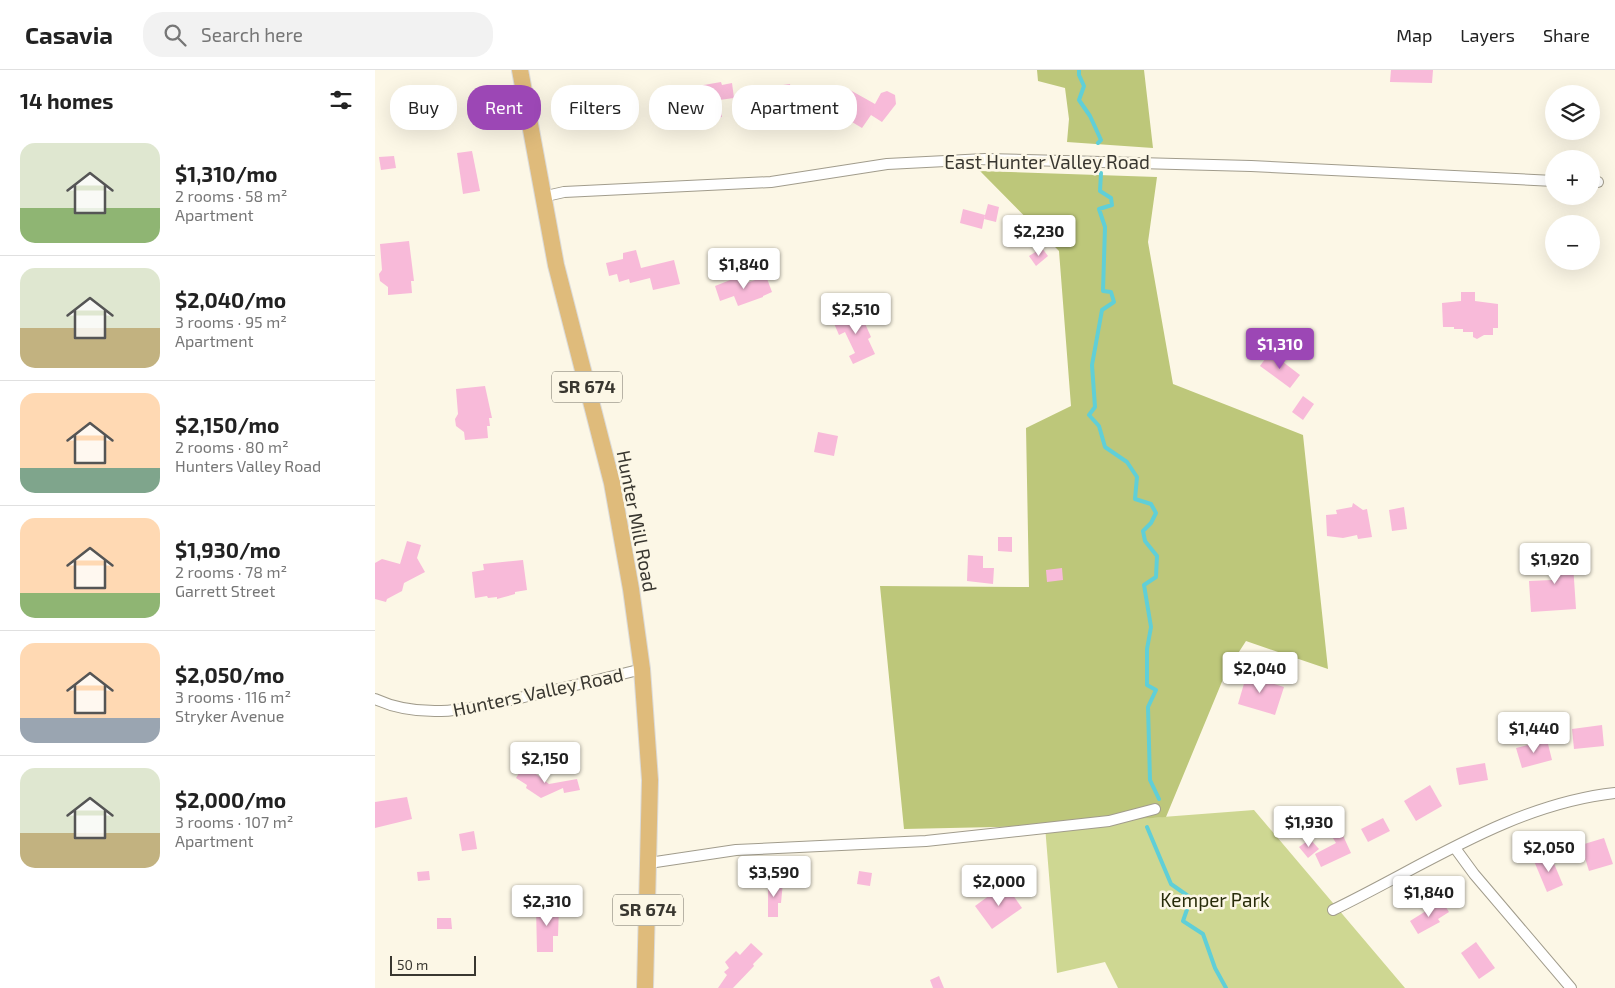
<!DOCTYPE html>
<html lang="en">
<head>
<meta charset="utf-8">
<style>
  :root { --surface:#fff; --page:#f2f2f2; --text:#222; --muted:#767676; --line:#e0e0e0; --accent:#9c47b5 }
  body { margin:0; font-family:"Exo 2",sans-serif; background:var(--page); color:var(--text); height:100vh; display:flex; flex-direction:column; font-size:19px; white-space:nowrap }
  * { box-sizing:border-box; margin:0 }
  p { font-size:16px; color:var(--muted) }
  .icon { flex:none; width:28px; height:28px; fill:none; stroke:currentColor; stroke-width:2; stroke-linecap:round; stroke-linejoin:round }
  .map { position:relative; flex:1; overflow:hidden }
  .panel { display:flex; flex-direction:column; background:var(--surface); width:375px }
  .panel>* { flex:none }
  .banner { position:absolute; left:15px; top:15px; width:475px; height:45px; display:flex; gap:10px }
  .buttons { position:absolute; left:1170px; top:15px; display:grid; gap:10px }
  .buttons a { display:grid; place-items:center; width:55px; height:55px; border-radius:50%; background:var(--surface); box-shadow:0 5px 20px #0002; font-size:25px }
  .scale { position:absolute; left:15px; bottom:12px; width:86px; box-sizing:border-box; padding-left:5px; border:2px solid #393730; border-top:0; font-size:14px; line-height:18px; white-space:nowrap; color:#393730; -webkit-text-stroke:4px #fcf7e6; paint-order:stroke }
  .price { position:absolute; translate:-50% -42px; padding:0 11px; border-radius:5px; background:#fff; color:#222; font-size:16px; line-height:32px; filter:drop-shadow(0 1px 2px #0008) }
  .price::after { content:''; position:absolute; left:50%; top:30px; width:15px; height:11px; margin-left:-8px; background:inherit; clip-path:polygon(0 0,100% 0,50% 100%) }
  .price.active { background:var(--accent); color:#fff }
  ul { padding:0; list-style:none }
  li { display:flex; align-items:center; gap:15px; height:125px; padding:0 20px }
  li+li { border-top:1px solid var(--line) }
  li span { display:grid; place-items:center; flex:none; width:140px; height:100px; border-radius:15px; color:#555 }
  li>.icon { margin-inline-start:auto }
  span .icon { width:60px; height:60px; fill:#fffc; stroke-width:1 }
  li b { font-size:21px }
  h2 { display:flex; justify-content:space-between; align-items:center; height:60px; padding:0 20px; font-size:21px }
  .tag { padding:0 18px; border-radius:20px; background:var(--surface); box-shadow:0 5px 20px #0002; font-size:18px; line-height:45px }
  .tag.active { background:var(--accent); color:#fff }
  header { display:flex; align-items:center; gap:30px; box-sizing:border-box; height:70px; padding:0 25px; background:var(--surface); border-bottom:1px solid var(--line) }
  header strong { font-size:24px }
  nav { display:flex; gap:28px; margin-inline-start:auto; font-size:18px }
  .search { width:350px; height:45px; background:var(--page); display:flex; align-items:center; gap:12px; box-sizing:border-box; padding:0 18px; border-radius:20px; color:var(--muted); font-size:19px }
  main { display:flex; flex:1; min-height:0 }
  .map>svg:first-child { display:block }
  .green { fill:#ced792 }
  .forest { fill:#bdc77a }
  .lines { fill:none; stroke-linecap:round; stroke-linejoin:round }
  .stream { stroke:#60cfd7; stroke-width:4 }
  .building { fill:#f8bad9 }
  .minor-casing { stroke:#a19c8c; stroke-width:12 }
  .primary-casing { stroke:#dbdbda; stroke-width:18 }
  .minor { stroke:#fff; stroke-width:10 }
  .primary { stroke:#dfbb7b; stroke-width:16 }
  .labels { text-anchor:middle; stroke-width:5; stroke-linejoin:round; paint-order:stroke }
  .shield { fill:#fcf7e6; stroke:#747167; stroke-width:1 }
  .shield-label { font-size:18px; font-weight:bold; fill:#393730 }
  .street-label { font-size:19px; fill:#393730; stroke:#fcf7e6 }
  .park-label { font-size:19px; fill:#282c0a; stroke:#fcf7e6 }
</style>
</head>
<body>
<header>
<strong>Casavia</strong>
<div class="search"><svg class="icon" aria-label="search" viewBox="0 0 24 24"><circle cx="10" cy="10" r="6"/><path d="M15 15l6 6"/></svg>Search here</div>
<nav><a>Map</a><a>Layers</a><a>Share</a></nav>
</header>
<main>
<section class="panel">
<h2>14 homes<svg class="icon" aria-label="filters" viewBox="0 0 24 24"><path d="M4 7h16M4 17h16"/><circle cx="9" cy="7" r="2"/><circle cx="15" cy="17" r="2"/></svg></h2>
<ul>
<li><span style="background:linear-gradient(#dfe7d0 65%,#8fb573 0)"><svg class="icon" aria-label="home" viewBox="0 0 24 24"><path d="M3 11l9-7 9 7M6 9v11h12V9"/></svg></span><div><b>$1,310/mo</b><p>2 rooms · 58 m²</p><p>Apartment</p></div></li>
<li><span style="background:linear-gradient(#dfe7d0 60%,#c2b280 0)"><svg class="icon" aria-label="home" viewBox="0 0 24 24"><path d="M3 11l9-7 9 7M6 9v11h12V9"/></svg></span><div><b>$2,040/mo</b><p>3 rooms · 95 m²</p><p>Apartment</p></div></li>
<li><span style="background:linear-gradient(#ffd9b3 75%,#7fa58c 0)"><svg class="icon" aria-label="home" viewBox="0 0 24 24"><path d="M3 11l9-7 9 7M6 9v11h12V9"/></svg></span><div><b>$2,150/mo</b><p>2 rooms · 80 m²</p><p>Hunters Valley Road</p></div></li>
<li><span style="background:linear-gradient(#ffd9b3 75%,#8fb573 0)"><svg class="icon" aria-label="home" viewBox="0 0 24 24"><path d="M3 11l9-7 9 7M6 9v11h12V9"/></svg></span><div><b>$1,930/mo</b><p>2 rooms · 78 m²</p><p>Garrett Street</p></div></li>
<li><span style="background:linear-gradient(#ffd9b3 75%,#9aa5b1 0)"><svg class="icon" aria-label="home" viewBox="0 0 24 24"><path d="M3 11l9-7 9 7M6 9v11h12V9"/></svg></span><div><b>$2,050/mo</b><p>3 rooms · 116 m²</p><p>Stryker Avenue</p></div></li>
<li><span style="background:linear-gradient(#dfe7d0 65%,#c2b280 0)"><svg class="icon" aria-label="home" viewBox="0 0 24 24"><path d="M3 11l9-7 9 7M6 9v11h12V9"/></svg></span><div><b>$2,000/mo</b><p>3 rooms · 107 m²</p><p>Apartment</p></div></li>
</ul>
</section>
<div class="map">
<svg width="1240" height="918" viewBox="0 0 1240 918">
  <rect width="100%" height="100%" fill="#fcf7e6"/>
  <!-- green -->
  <path class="green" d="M 879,740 L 1030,918 L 743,918 L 730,892 L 682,903 L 670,756 Z"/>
  <!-- forest -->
  <g class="forest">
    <path d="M 662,0 L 769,0 L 778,78 L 692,72 L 694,49 L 690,18 L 663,11 Z"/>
    <path d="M 605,101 L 782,107 L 773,172 L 798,314 L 928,365 L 953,599 L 871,571 L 851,602 L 791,747 L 670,756 L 529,759 L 505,516 L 654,517 L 651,358 L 696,336 L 684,181 Z"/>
  </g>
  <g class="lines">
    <!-- stream -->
    <g class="stream">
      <path d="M 704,0 L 704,5 L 709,16 L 704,30 L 715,46 L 726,70 L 723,73"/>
      <path d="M 726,103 L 725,121 L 736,128 L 737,135 L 724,139 L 730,157 L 728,221 L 736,222 L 739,232 L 727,240 L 717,295 L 720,337 L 714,345 L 724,356 L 730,377 L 752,392 L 762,407 L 760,429 L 776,434 L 781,443 L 776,453 L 768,461 L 770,471 L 782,486 L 781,507 L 769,515 L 776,557 L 772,579 L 772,615 L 781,620 L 773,637 L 775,710 L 784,729"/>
      <path d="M 772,757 L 796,814 L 816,828 L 808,851 L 828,864 L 840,898 L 851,918"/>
    </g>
  </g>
  <!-- building -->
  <g class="building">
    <path d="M 1016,0 L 1058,0 L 1057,13 L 1015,12 Z"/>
    <path d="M 346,12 L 347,15 L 357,13 L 359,28 L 344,30 L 347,47 L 336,49 L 335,43 L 328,44 L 323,16 Z"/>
    <path d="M 415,14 L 418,33 L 404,35 L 401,16 Z"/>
    <path d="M 475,20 L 500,34 L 506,23 L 512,21 L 520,25 L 521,34 L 507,52 L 496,45 L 487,58 L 462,43 Z"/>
    <path d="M 97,81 L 105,121 L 88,124 L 82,83 Z"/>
    <path d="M 19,86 L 21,98 L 6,100 L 4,87 Z"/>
    <path d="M 613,134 L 624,137 L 621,152 L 609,149 Z"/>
    <path d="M 588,139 L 610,145 L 607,159 L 585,153 Z"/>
    <path d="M 34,171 L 39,211 L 36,211 L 37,223 L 13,225 L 13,217 L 5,211 L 4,204 L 7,200 L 5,174 Z"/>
    <path d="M 667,178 L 673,186 L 661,196 L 654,186 Z"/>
    <path d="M 261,180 L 266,198 L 299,190 L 305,214 L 278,220 L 275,208 L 255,213 L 254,209 L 244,212 L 242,204 L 234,206 L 231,193 L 248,189 L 248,183 Z"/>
    <path d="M 391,206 L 397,222 L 388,226 L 388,227 L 363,236 L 359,226 L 345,231 L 340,216 L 363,207 L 366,215 Z"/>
    <path d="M 1086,222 L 1100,222 L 1100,231 L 1123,234 L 1123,258 L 1118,258 L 1118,265 L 1109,265 L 1102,269 L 1098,267 L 1098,262 L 1088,262 L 1088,259 L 1079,259 L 1079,257 L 1068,257 L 1067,233 L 1086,231 Z"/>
    <path d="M 484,240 L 496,267 L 493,269 L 500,284 L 478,294 L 474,286 L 480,283 L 470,262 L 464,265 L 458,251 Z"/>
    <path d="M 895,282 L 925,305 L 915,318 L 885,296 Z"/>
    <path d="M 110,316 L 117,348 L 114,348 L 115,356 L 112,356 L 113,368 L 90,370 L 89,362 L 81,356 L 80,349 L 83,344 L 81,319 Z"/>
    <path d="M 928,326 L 939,334 L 928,350 L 917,342 Z"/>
    <path d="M 443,362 L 463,366 L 459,386 L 439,382 Z"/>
    <path d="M 978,433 L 988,440 L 992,439 L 997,467 L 983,469 L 982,465 L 968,468 L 952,466 L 951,445 L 962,444 L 961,440 L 977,437 Z"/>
    <path d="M 1029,437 L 1032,459 L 1017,461 L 1014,440 Z"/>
    <path d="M 623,467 L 637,467 L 637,482 L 623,481 Z"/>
    <path d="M 32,471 L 46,475 L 42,488 L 50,502 L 29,513 L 27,521 L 12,529 L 11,532 L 0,529 L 0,493 L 7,489 L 25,494 Z"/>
    <path d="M 1197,479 L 1201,539 L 1156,542 L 1154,511 L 1177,510 L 1175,481 Z"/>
    <path d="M 593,485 L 608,486 L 608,498 L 619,498 L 618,514 L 592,511 Z"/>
    <path d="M 148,490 L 152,520 L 140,522 L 140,524 L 122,529 L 122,527 L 113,528 L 112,526 L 100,528 L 97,502 L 109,500 L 108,494 Z"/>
    <path d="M 687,498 L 688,510 L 672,512 L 671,500 Z"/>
    <path d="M 873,600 L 884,603 L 882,609 L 909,617 L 900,645 L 863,634 Z"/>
    <path d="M 1227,655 L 1229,676 L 1199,679 L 1197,659 Z"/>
    <path d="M 1172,670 L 1177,690 L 1147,698 L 1141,678 Z"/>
    <path d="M 1110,693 L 1113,710 L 1084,715 L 1081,698 Z"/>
    <path d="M 149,695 L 174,714 L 202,709 L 205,720 L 189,723 L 188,718 L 166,728 L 151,718 L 152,715 L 141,708 Z"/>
    <path d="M 1055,715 L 1067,736 L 1041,751 L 1029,731 Z"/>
    <path d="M 32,727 L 37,749 L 0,758 L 0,732 Z"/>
    <path d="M 1008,748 L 1015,761 L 993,772 L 986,759 Z"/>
    <path d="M 962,759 L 965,759 L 976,783 L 946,797 L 940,784 L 961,773 L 956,765 Z"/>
    <path d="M 99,761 L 102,779 L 87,781 L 84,764 Z"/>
    <path d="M 1229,768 L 1238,794 L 1214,801 L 1206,775 Z"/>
    <path d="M 935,769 L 944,779 L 933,788 L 924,777 Z"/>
    <path d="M 1175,784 L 1188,815 L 1172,822 L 1159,791 Z"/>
    <path d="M 54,801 L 55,810 L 43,811 L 42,802 Z"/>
    <path d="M 484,801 L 497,803 L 495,816 L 482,814 Z"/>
    <path d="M 393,811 L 408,812 L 406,833 L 403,833 L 403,847 L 393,847 Z"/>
    <path d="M 630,814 L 647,838 L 617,859 L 600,836 Z"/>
    <path d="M 1067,831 L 1074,842 L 1063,849 L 1065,852 L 1043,864 L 1035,851 Z"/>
    <path d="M 161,836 L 184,836 L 183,866 L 178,866 L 178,882 L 162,882 Z"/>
    <path d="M 62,848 L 76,848 L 77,859 L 62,859 Z"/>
    <path d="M 1101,872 L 1120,898 L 1104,909 L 1086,883 Z"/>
    <path d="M 376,873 L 388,884 L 378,894 L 379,896 L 358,918 L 343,918 L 352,905 L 349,902 L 354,898 L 350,892 L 361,881 L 365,885 Z"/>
    <path d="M 564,906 L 569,918 L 558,918 L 555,910 Z"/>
  </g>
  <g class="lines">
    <!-- minor casing -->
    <g class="minor-casing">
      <g id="minor">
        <path d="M 1216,112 L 1223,112"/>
        <path d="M 167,127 L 189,122 L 396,112 L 512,94 L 610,89 L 876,96 L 1179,111"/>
        <path d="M 0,629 C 52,653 109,636 162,624 C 197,616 232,608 267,599"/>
        <path d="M 1080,778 L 1099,804 L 1196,918"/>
        <path d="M 274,793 L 361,780 L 551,771 L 734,751 L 780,739"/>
        <path d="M 958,840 C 1049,796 1138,734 1240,723"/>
      </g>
    </g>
    <!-- primary casing -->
    <g class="primary-casing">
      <path id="primary" d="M 145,0 L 181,195 L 237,413 L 256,519 L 267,599 L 275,710 L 270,918"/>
    </g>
    <!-- minor -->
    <use href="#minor" class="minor"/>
    <!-- primary -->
    <use href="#primary" class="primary"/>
  </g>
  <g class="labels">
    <!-- shield labels -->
    <g class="shield">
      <rect x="177" y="301.5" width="70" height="31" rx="4"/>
      <rect x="238" y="824.5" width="70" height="31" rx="4"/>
    </g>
    <g class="shield-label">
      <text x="212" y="323">SR 674</text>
      <text x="273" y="846">SR 674</text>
    </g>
    <!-- street labels -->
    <g class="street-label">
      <text x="672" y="99">East Hunter Valley Road</text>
      <text transform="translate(262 451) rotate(79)" y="7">Hunter Mill Road</text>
      <text transform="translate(163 622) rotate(-12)" y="7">Hunters Valley Road</text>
    </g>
    <!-- park labels -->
    <g class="park-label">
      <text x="840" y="837">Kemper Park</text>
    </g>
  </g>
</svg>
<div class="buttons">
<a><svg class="icon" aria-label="layers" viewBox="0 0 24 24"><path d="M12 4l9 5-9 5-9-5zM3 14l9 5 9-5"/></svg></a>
<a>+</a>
<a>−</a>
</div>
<div class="scale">50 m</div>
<b class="price" style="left:664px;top:187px">$2,230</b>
<b class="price" style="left:369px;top:220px">$1,840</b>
<b class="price" style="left:481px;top:265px">$2,510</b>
<b class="price active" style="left:905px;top:300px">$1,310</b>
<b class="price" style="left:1180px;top:515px">$1,920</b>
<b class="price" style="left:885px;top:624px">$2,040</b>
<b class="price" style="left:1159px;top:684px">$1,440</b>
<b class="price" style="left:170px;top:714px">$2,150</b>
<b class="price" style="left:934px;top:778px">$1,930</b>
<b class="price" style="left:1174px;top:803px">$2,050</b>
<b class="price" style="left:399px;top:828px">$3,590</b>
<b class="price" style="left:624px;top:837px">$2,000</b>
<b class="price" style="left:1054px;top:848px">$1,840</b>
<b class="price" style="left:172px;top:857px">$2,310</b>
<div class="banner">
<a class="tag">Buy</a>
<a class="tag active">Rent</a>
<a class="tag">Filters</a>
<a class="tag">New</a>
<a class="tag">Apartment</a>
</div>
</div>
</main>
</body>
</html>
